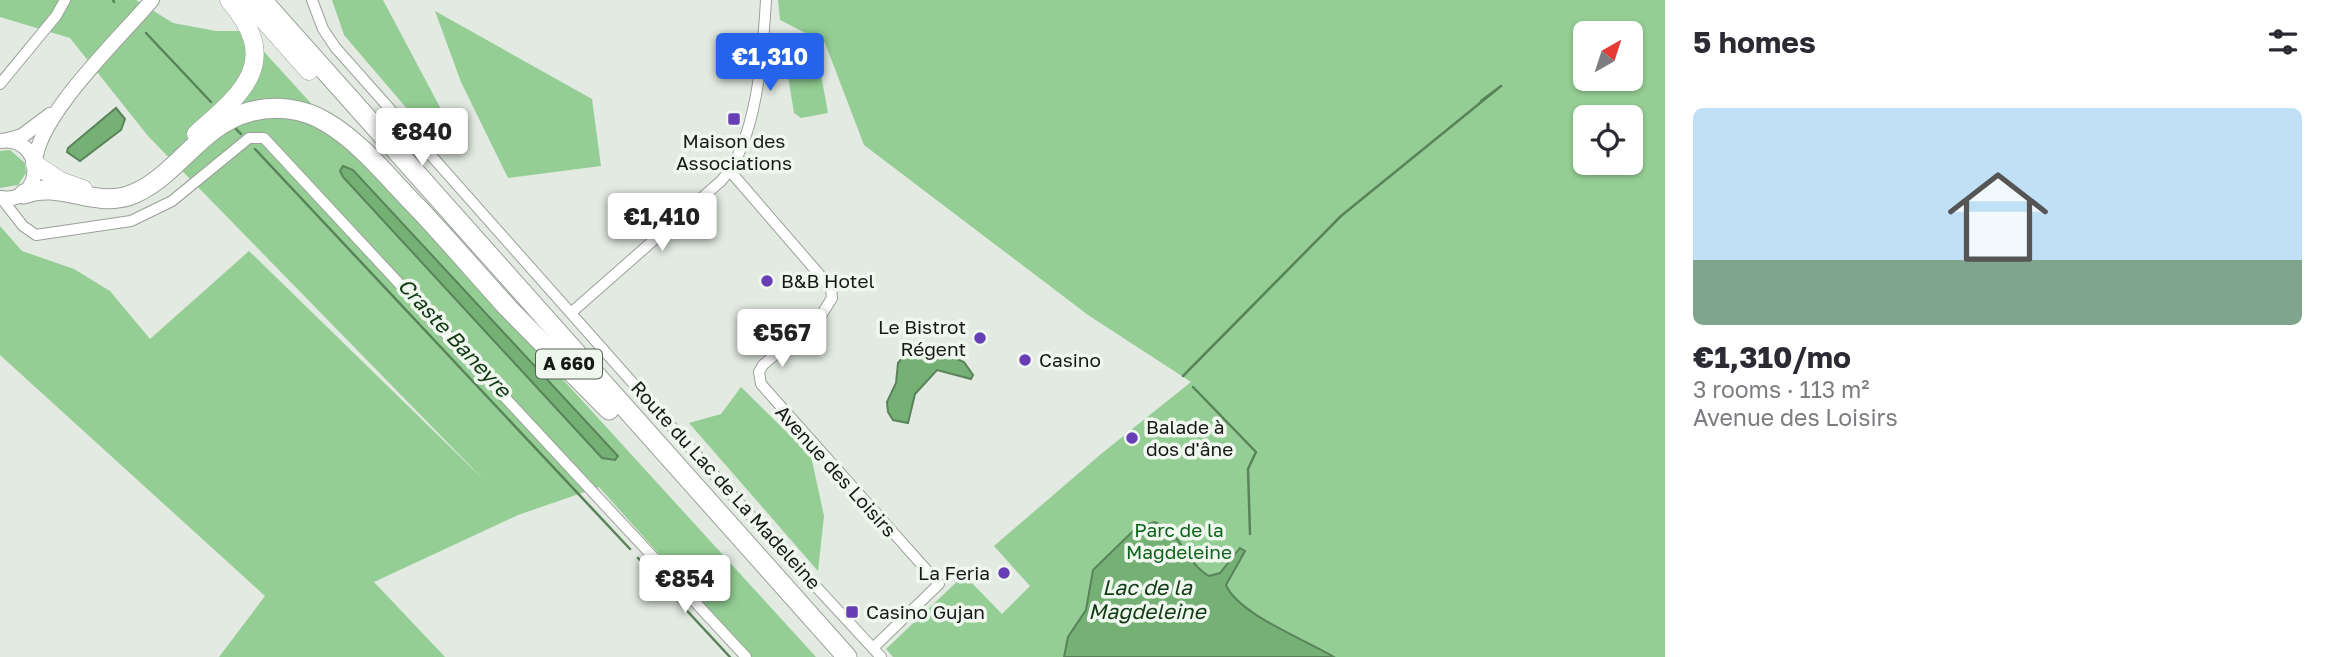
<!DOCTYPE html>
<html lang="en">
<head>
<meta charset="utf-8">
<style>
  :root { --surface:#fff; --page:#f7f7f7; --text:#2b2b33; --muted:#7c7c81; --line:#e1e1e2; --accent:#2563eb }
  body { margin:0; font-family:"Golos Text",sans-serif; background:var(--page); color:var(--text); height:100vh; display:flex; flex-direction:column; font-size:26px; white-space:nowrap }
  * { box-sizing:border-box; margin:0 }
  p { font-size:23px; color:var(--muted) }
  .icon { flex:none; width:38px; height:38px; fill:none; stroke:currentColor; stroke-width:2; stroke-linecap:round; stroke-linejoin:round }
  .map { position:relative; flex:1; overflow:hidden }
  .drawer { display:flex; flex-direction:column; background:var(--surface); width:665px }
  .drawer>* { flex:none }
  .needle { width:46px; rotate:39deg }
  .buttons { position:absolute; left:1573px; top:21px; display:grid; gap:14px }
  .buttons a { display:grid; place-items:center; width:70px; height:70px; border-radius:10px; background:var(--surface); box-shadow:0 2px 5px #0004; font-size:35px }
  .price { position:absolute; translate:-50% -60px; padding:0 16px; border-radius:7px; background:#fff; color:#222; font-size:23px; line-height:46px; filter:drop-shadow(0 2px 4px #0008) }
  .price::after { content:''; position:absolute; left:50%; top:42px; width:21px; height:16px; margin-left:-10px; background:inherit; clip-path:polygon(0 0,100% 0,50% 100%) }
  .price.active { background:var(--accent); color:#fff }
  ul { padding:0; list-style:none }
  li { display:grid; align-content:center; gap:14px; height:371px; padding:0 28px }
  li+li { border-top:2px solid var(--line) }
  li span { display:grid; place-items:center; height:217px; border-radius:10px; color:#555 }
  li>.icon { margin-inline-start:auto }
  span .icon { width:126px; height:126px; fill:#fffc; stroke-width:1 }
  li b { font-size:30px }
  h2 { display:flex; justify-content:space-between; align-items:center; height:84px; padding:0 28px; font-size:30px }
  main { display:flex; flex:1; min-height:0 }
  .map>svg:first-child { display:block }
  .green { fill:#94ce94; fill-rule:evenodd }
  .water { fill:#75b075; stroke:#598359; stroke-width:2 }
  .lines { fill:none; stroke-linecap:round; stroke-linejoin:round }
  .stream { stroke:#598359; stroke-width:2.5 }
  .minor-casing { stroke:#9aa199; stroke-width:12 }
  .secondary-casing { stroke:#9aa199; stroke-width:16 }
  .trunk-casing { stroke:#9aa199; stroke-width:19 }
  .motorway-casing { stroke:#9aa199; stroke-width:21 }
  .minor { stroke:#fff; stroke-width:10 }
  .secondary { stroke:#fff; stroke-width:14 }
  .trunk { stroke:#fff; stroke-width:18 }
  .motorway { stroke:#fff; stroke-width:19 }
  .poi-dot { fill:#683eb7; stroke:#eff7ef; stroke-width:2.5 }
  .labels { text-anchor:middle; stroke-width:7; stroke-linejoin:round; paint-order:stroke }
  .shield { fill:#eff7ef; stroke:#585c58; stroke-width:2 }
  .shield-label { font-size:18px; font-weight:bold; fill:#171917 }
  .poi-label { font-size:19px; fill:#171917; stroke:#eff7ef; text-anchor:start }
  .street-label { font-size:19px; fill:#171917; stroke:#eff7ef }
  .park-label { font-size:19px; fill:#0b6419; stroke:#eff7ef }
  .water-label { font-size:21px; font-style:italic; fill:#113b14; stroke:#eff7ef }
</style>
</head>
<body>
<main>
<div class="map">
<svg width="1665" height="657" viewBox="0 0 1665 657">
  <rect width="100%" height="100%" fill="#e2eae2"/>
  <!-- green -->
  <g class="green">
    <path d="M 0,0 L 136,0 L 173,23 L 216,31 L 245,31 L 816,657 L 742,657 L 745,650 L 599,487 L 518,515 L 374,582 L 445,657 L 219,657 L 265,596 L 0,355 L 0,226 L 22,251 L 74,269 L 110,291 L 150,339 L 249,251 L 485,481 L 148,136 L 70,38 L 0,17 Z"/>
    <path d="M 332,0 L 383,0 L 460,145 L 455,154 L 444,152 L 344,35 Z"/>
    <path d="M 778,0 L 1665,0 L 1665,657 L 893,657 L 886,649 L 964,575 L 1002,614 L 1030,586 L 994,546 L 1101,454 L 1191,382 L 1088,315 L 864,145 L 825,43 L 780,20 ZM 1586,33 L 1631,33 L 1631,79 L 1586,79 ZM 1586,117 L 1631,117 L 1631,163 L 1586,163 Z"/>
    <path d="M 435,11 L 592,99 L 601,166 L 508,178 L 461,82 Z"/>
    <path d="M 819,64 L 828,113 L 801,118 L 794,113 L 787,70 Z"/>
    <path d="M 10,150 L 25,163 L 26,173 L 18,185 L 0,188 L 0,151 Z"/>
    <path d="M 741,387 L 811,456 L 824,516 L 818,571 L 689,423 L 721,414 Z"/>
  </g>
  <!-- water -->
  <g class="water">
    <path d="M 116,108 L 125,119 L 121,130 L 80,161 L 67,152 L 68,148 Z"/>
    <path d="M 343,166 L 353,170 L 618,456 L 615,460 L 602,458 L 343,177 L 340,171 Z"/>
    <path d="M 934,349 L 964,362 L 973,375 L 971,379 L 937,370 L 915,394 L 908,423 L 893,420 L 888,412 L 887,402 L 896,383 L 898,363 L 903,357 Z"/>
    <path d="M 1154,522 C 1182,530 1183,561 1209,576 L 1220,573 L 1240,548 L 1245,551 L 1226,585 C 1238,614 1306,640 1334,657 L 1064,657 L 1068,637 L 1086,610 L 1093,570 L 1135,529 Z"/>
  </g>
  <g class="lines">
    <!-- stream -->
    <g class="stream">
      <path d="M 113,0 L 114,2"/>
      <path d="M 146,33 L 211,102"/>
      <path d="M 236,129 L 241,134"/>
      <path d="M 255,149 L 630,549"/>
      <path d="M 1183,376 L 1341,216 L 1501,86 L 1481,101"/>
      <path d="M 1193,387 L 1256,452 L 1248,469 L 1250,534"/>
      <path d="M 638,558 L 730,657"/>
    </g>
    <!-- minor casing -->
    <g class="minor-casing">
      <g id="minor">
        <path d="M 312,0 L 323,29 L 335,47 L 748,513 L 881,657"/>
        <path d="M 0,84 L 56,16 L 65,0"/>
        <path d="M 730,171 L 831,288 L 832,298 L 822,314 L 763,365 L 759,372 L 761,384 L 939,584 L 873,648"/>
        <path d="M 2,199 L 23,226 L 36,235 L 131,221 L 172,201 L 249,138 L 264,138 L 746,657"/>
        <path d="M 572,312 L 721,181 C 757,143 763,52 766,0"/>
      </g>
    </g>
    <!-- secondary casing -->
    <g class="secondary-casing">
      <g id="secondary">
        <path d="M 8,140 L 22,136 L 50,115"/>
        <path d="M 0,141 C 46,135 46,205 0,198"/>
        <path d="M 35,161 C 40,113 120,38 152,0"/>
      </g>
    </g>
    <!-- trunk casing -->
    <g class="trunk-casing">
      <g id="trunk">
        <path d="M 246,0 L 309,71"/>
        <path d="M 196,134 C 246,91 281,60 229,0"/>
        <path d="M 35,164 L 60,181 L 83,189"/>
      </g>
    </g>
    <!-- motorway casing -->
    <g class="motorway-casing">
      <g id="motorway">
        <path d="M 262,0 L 847,657"/>
        <path d="M 24,194 C 59,180 92,207 128,196 C 175,180 199,125 249,112 C 275,105 303,108 326,122 C 362,143 390,180 419,209 C 449,241 478,275 508,308 C 541,342 576,376 609,410"/>
      </g>
    </g>
    <!-- minor -->
    <use href="#minor" class="minor"/>
    <!-- secondary -->
    <use href="#secondary" class="secondary"/>
    <!-- trunk -->
    <use href="#trunk" class="trunk"/>
    <!-- motorway -->
    <use href="#motorway" class="motorway"/>
  </g>
  <!-- markers -->
  <g class="poi-dot">
    <rect x="727" y="112" width="14" height="14" rx="3.5"/>
    <circle cx="767" cy="281" r="7"/>
    <circle cx="980" cy="338" r="7"/>
    <circle cx="1025" cy="360" r="7"/>
    <circle cx="1132" cy="438" r="7"/>
    <circle cx="1004" cy="573" r="7"/>
    <rect x="845" y="605" width="14" height="14" rx="3.5"/>
  </g>
  <g class="labels">
    <!-- shield labels -->
    <rect class="shield" x="536" y="349.5" width="66" height="29" rx="5"/>
    <g class="shield-label">
      <text x="569" y="370">A 660</text>
    </g>
    <!-- poi labels -->
    <g class="poi-label">
      <text x="734" y="148" text-anchor="middle">Maison des<tspan x="734" dy="22">Associations</tspan></text>
      <text x="781" y="288">B&amp;B Hotel</text>
      <text x="966" y="334" text-anchor="end">Le Bistrot<tspan x="966" dy="22">Régent</tspan></text>
      <text x="1039" y="367">Casino</text>
      <text x="1146" y="434">Balade à<tspan x="1146" dy="22">dos d'âne</tspan></text>
      <text x="990" y="580" text-anchor="end">La Feria</text>
      <text x="866" y="619">Casino Gujan</text>
    </g>
    <!-- street labels -->
    <g class="street-label">
      <text transform="translate(836 471) rotate(48)" y="7">Avenue des Loisirs</text>
      <text transform="translate(726 485) rotate(48)" y="7">Route du Lac de La Madeleine</text>
    </g>
    <!-- park labels -->
    <g class="park-label">
      <text x="1179" y="537">Parc de la<tspan x="1179" dy="22">Magdeleine</tspan></text>
    </g>
    <!-- water labels -->
    <g class="water-label">
      <text transform="translate(454 338) rotate(47)" y="7">Craste Baneyre</text>
      <text x="1147" y="595">Lac de la<tspan x="1147" dy="24">Magdeleine</tspan></text>
    </g>
  </g>
</svg>
<div class="buttons">
<a><svg class="needle" viewBox="-14 -14 28 28"><path d="M0-13l5 13h-10z" fill="#e53935"/><path d="M0 13l5-13h-10z" fill="#7c7c81"/></svg></a>
<a><svg class="icon" aria-label="locate" viewBox="0 0 24 24"><circle cx="12" cy="12" r="6"/><path d="M12 2v4M12 18v4M2 12h4M18 12h4"/></svg></a>
</div>
<b class="price active" style="left:770px;top:93px">€1,310</b>
<b class="price" style="left:422px;top:168px">€840</b>
<b class="price" style="left:662px;top:253px">€1,410</b>
<b class="price" style="left:782px;top:369px">€567</b>
<b class="price" style="left:685px;top:615px">€854</b>
</div>
<section class="drawer">
<h2>5 homes<svg class="icon" aria-label="filters" viewBox="0 0 24 24"><path d="M4 7h16M4 17h16"/><circle cx="9" cy="7" r="2"/><circle cx="15" cy="17" r="2"/></svg></h2>
<ul>
<li><span style="background:linear-gradient(#bfe0f5 70%,#7fa58c 0)"><svg class="icon" aria-label="home" viewBox="0 0 24 24"><path d="M3 11l9-7 9 7M6 9v11h12V9"/></svg></span><div><b>€1,310/mo</b><p>3 rooms · 113 m²</p><p>Avenue des Loisirs</p></div></li>
</ul>
</section>
</main>
</body>
</html>
